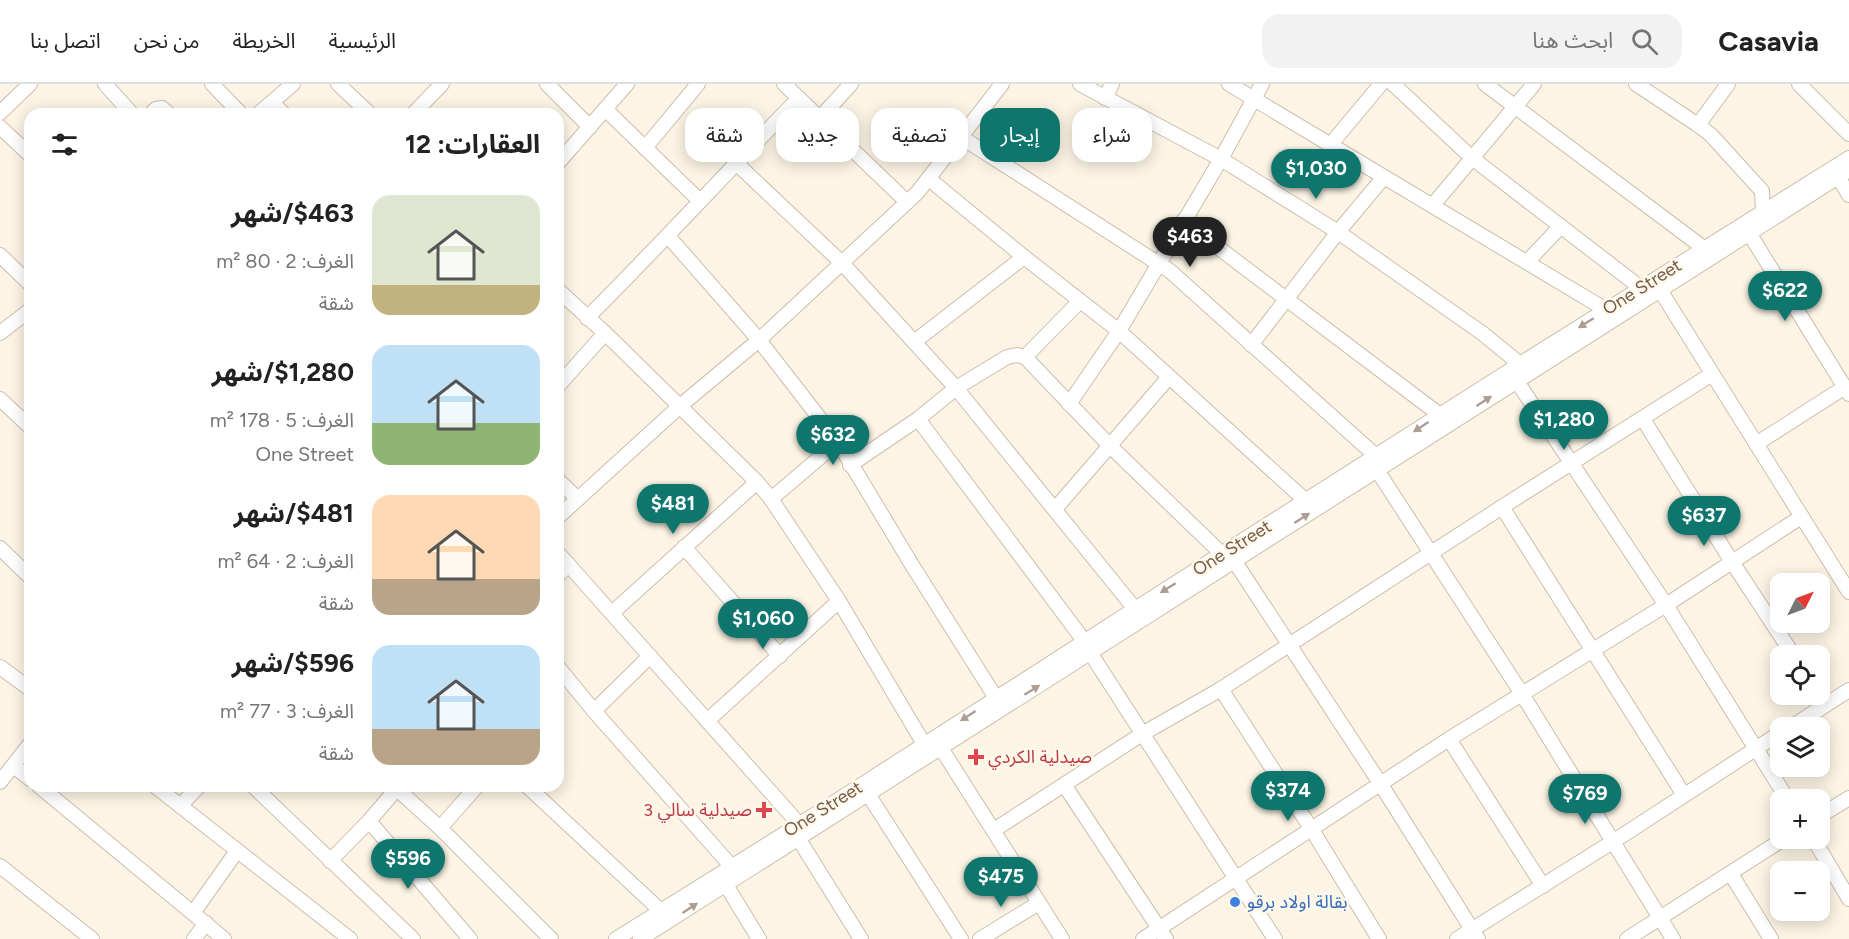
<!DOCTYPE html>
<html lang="ar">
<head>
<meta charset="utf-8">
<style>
  :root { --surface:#fff; --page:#f2f2f2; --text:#222; --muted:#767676; --line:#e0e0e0; --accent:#0f766e }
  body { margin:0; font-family:Figtree,"Noto Sans Arabic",sans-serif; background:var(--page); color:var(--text); direction:rtl; height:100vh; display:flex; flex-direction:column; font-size:22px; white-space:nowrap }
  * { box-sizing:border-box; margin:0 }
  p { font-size:20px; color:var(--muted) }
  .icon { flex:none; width:33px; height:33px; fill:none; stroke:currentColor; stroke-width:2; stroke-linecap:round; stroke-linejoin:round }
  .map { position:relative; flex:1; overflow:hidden; direction:ltr }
  .details { position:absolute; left:24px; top:24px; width:540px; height:684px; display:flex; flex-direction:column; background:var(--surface); border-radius:18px; box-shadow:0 3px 15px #0003; direction:rtl }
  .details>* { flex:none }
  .hud { position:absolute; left:582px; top:24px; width:570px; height:54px; direction:rtl; display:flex; gap:12px }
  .needle { width:39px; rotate:48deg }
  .buttons { position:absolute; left:1770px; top:489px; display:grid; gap:12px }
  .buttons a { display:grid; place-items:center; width:60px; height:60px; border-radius:12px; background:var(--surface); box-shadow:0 3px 15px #0003; font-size:30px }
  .price { position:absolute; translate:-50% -51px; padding:0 14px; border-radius:21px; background:var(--accent); color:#fff; font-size:20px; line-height:39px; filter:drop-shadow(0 2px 3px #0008) }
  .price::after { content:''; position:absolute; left:50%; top:36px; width:18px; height:14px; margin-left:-9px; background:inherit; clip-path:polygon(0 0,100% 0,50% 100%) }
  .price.active { background:#222; color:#fff }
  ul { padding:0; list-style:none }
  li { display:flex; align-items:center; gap:18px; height:150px; padding:0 24px }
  li span { display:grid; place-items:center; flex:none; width:168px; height:120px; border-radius:18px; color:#555 }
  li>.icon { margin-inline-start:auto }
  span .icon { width:72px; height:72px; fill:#fffc; stroke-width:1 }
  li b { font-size:26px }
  h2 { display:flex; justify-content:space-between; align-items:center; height:72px; padding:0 24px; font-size:26px }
  .chip { padding:0 21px; border-radius:18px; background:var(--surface); box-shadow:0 3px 15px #0003; font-size:21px; line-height:54px }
  .chip.active { background:var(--accent); color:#fff }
  header { display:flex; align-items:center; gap:36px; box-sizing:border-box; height:84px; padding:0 30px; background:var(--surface); border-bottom:2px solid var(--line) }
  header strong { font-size:28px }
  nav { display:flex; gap:33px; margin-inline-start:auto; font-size:21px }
  .search { width:420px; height:54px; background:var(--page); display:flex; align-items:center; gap:15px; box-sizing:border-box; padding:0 21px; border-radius:18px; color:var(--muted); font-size:22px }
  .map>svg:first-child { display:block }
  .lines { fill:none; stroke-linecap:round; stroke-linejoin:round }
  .minor-casing { stroke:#cebdab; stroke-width:16 }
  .minor { stroke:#fff; stroke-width:14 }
  .oneway { fill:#ad9d92 }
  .health-dot { fill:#e0444e; stroke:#fff9ec; stroke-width:2 }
  .shop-dot { fill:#3f7fe0; stroke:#fff9ec; stroke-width:2 }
  .labels { text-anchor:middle; stroke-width:5; stroke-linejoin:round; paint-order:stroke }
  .street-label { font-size:18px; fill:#765c4a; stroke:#fff9ec }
  .health-label { font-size:18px; fill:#be3a42; stroke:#fff9ec; text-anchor:start }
  .shop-label { font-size:18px; fill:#366cbe; stroke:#fff9ec; text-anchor:start }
</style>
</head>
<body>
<header>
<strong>Casavia</strong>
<div class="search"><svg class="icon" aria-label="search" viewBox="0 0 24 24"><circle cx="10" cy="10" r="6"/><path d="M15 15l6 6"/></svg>ابحث هنا</div>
<nav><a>الرئيسية</a><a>الخريطة</a><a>من نحن</a><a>اتصل بنا</a></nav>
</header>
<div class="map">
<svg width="1849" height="855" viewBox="0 0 1849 855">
  <rect width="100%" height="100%" fill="#fcf5e5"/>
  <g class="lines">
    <!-- minor casing -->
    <g class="minor-casing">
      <g id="minor">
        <path d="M 105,0 L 132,30"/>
        <path d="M 212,0 L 241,30"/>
        <path d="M 338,0 L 370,30"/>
        <path d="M 547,0 L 590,43"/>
        <path d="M 784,0 L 907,118"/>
        <path d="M 1080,0 L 1221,75 L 1338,148 L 1482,249 L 1520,280"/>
        <path d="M 1229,0 L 1613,230"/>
        <path d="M 1393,0 L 1472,74 L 1641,204"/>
        <path d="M 1485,0 L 1705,165"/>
        <path d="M 1636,0 L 1698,41 L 1711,51 L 1762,107 L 1763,127 L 1765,132"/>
        <path d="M 1799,0 L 1849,50"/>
        <path d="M 1105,14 L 1112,0"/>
        <path d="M 272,19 L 284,30"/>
        <path d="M 605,25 L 699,116"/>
        <path d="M 0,29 L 30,0"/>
        <path d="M 151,30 L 156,25 L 162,24 L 169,30"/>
        <path d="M 258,30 L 293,0"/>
        <path d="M 413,30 L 442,0"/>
        <path d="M 820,34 L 851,0"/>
        <path d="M 1698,41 L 1728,0"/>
        <path d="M 0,43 L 30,71"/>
        <path d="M 961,53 L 1170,187 L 1376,372"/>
        <path d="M 1331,60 L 1381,0"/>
        <path d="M 645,64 L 698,0"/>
        <path d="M 558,79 L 627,0"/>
        <path d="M 736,79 L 842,179 L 956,304 L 1135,525"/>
        <path d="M 1838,93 L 1849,111"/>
        <path d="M 929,95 L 1024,173 L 1119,247 L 1306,417"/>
        <path d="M 1433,121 L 1534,0"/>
        <path d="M 1183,137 L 1440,331"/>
        <path d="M 1744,141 L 1849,310"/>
        <path d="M 668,152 L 759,256 L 838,358 L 912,481 L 996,614"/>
        <path d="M 0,171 L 30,200"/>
        <path d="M 1527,178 L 1561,142"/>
        <path d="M 558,206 L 605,249 L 757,398 L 771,415 L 839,517 L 924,660"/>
        <path d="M 1660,206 L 1849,508"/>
        <path d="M 587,234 C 659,162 728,87 799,14"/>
        <path d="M 0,249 L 30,226"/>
        <path d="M 914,258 L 1024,173"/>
        <path d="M 1251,261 L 1338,148 L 1384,93"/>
        <path d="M 1025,273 L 1110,362 L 1222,470"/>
        <path d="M 1516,296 L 1666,521 L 1788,716"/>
        <path d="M 558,302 L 605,249"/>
        <path d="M 0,315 L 30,343"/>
        <path d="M 1069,320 L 1119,247 L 1221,75 L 1262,0"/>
        <path d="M 918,335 L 1085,558"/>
        <path d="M 1643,335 L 1732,478 L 1794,572"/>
        <path d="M 1756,360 L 1845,303"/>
        <path d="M 850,381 L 918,335 L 956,304 L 1007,273 L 1017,271 L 1025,273 L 1080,217"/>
        <path d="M 1377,386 L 1522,610 L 1673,855"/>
        <path d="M 558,396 L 578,415"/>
        <path d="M 771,415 L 838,358"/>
        <path d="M 1502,423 L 1684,711"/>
        <path d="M 1055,425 L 1169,293"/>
        <path d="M 558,433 L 680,322 L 759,256 L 917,109 L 1002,0"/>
        <path d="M 684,463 L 780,572"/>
        <path d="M 0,464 L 30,493"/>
        <path d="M 558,469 L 799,740"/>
        <path d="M 1235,478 L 1380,699 L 1478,855"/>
        <path d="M 558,492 L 568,480"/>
        <path d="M 612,529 L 757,398"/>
        <path d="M 1091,570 L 1275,855"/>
        <path d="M 0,583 L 30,605"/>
        <path d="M 558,583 L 594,627 L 732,783"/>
        <path d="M 1221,605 L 1312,746 L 1379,855"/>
        <path d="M 594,627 L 650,572"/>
        <path d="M 707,637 L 839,517"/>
        <path d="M 1790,644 L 1849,606"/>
        <path d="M 1449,655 L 1543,802"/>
        <path d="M 941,664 L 1062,855"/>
        <path d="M 14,682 L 30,695"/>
        <path d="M 0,698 L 30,660"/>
        <path d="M 39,702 L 224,855"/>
        <path d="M 155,702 L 350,855"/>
        <path d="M 253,702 L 413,855"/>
        <path d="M 394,702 L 440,744 L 551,855"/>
        <path d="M 527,702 L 661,827"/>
        <path d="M 1065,702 L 1166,855"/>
        <path d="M 868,710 L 961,855"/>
        <path d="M 180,722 L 199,702"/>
        <path d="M 1820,732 L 1849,714"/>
        <path d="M 369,737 L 470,855"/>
        <path d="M 440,744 L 477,702"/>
        <path d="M 994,746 L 1142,650 L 1221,605 L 1502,423 L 1712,290"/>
        <path d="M 798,754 L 861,855"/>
        <path d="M 1813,754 L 1849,815"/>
        <path d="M 330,777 L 369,737 L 399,702"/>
        <path d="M 0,782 L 92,855"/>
        <path d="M 1731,790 L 1771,855"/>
        <path d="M 726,801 L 759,855"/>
        <path d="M 193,829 L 237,767"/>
        <path d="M 194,855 L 206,839"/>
        <path d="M 616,855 L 835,718 L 1135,525 L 1520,280 L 1849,74"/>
        <path d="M 640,855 L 1849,86"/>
        <path d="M 980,855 L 1039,819"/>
        <path d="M 1143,855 L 1449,655 L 1666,521 L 1801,433"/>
        <path d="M 1457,855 L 1614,757 L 1780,649"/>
        <path d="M 1627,855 L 1785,754"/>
      </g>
    </g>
    <!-- minor -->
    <use href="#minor" class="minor"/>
  </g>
  <!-- one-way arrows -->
  <defs><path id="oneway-solid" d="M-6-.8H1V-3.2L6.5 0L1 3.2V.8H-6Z" transform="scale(1.5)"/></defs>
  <g class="oneway">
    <use href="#oneway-solid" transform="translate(1586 239) rotate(148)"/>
    <use href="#oneway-solid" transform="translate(1484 317) rotate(-33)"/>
    <use href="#oneway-solid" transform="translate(1421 343) rotate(147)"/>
    <use href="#oneway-solid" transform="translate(1302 434) rotate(-33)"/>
    <use href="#oneway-solid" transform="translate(1168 504) rotate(148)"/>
    <use href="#oneway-solid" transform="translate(1032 606) rotate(-32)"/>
    <use href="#oneway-solid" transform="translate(968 632) rotate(147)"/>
    <use href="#oneway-solid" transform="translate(690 824) rotate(-33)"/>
  </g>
  <!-- markers -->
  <g class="health-dot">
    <path d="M973 664h6v6h6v6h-6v6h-6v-6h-6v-6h6z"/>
    <path d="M761 717h6v6h6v6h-6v6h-6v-6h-6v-6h6z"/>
  </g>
  <circle class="shop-dot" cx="1235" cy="818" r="6"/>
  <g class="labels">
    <!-- street labels -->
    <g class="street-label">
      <text transform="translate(1642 203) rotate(-32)" y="6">One Street</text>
      <text transform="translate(1232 464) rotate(-32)" y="6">One Street</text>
      <text transform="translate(823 725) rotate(-32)" y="6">One Street</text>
    </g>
    <!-- health labels -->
    <g class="health-label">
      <text x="988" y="679">صيدلية الكردي</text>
      <text x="752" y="732" text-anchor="end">صيدلية سالي 3</text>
    </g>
    <!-- shop labels -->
    <g class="shop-label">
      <text x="1247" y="824">بقالة اولاد برقو</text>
    </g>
  </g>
</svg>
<div class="buttons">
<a><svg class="needle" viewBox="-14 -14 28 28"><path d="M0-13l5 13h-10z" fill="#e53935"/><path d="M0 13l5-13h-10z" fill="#767676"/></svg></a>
<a><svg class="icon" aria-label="locate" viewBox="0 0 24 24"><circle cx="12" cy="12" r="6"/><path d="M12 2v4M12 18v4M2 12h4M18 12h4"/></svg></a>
<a><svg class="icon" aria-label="layers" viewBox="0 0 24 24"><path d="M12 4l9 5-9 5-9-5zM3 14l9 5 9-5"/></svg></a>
<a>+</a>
<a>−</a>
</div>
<b class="price" style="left:1316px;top:116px">$1,030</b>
<b class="price active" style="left:1190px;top:184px">$463</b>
<b class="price" style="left:1785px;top:238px">$622</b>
<b class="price" style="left:1564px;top:367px">$1,280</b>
<b class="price" style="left:833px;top:382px">$632</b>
<b class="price" style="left:673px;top:451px">$481</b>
<b class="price" style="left:1704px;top:463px">$637</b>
<b class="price" style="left:763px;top:566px">$1,060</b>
<b class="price" style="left:1288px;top:738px">$374</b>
<b class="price" style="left:1585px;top:741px">$769</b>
<b class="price" style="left:408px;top:806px">$596</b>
<b class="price" style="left:1001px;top:824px">$475</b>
<div class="hud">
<a class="chip">شراء</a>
<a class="chip active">إيجار</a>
<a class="chip">تصفية</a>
<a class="chip">جديد</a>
<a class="chip">شقة</a>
</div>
<section class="details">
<h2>العقارات: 12<svg class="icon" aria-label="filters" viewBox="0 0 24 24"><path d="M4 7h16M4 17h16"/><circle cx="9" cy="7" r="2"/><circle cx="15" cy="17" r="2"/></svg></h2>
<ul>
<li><span style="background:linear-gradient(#dfe7d0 75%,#c2b280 0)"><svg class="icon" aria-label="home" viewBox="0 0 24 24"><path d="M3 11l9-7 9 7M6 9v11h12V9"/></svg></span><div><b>$463/شهر</b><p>الغرف: 2 · 80 m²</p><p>شقة</p></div></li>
<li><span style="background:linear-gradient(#bfe0f5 65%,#8fb573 0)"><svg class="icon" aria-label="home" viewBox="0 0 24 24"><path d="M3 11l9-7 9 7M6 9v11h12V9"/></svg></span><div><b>$1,280/شهر</b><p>الغرف: 5 · 178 m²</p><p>One Street</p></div></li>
<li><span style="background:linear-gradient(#ffd9b3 70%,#b9a48a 0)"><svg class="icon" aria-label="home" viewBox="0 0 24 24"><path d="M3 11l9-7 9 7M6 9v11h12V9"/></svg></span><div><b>$481/شهر</b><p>الغرف: 2 · 64 m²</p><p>شقة</p></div></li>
<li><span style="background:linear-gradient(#bfe0f5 70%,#b9a48a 0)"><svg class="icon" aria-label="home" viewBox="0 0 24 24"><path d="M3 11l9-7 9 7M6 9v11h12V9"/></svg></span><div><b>$596/شهر</b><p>الغرف: 3 · 77 m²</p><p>شقة</p></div></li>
</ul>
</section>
</div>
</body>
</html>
